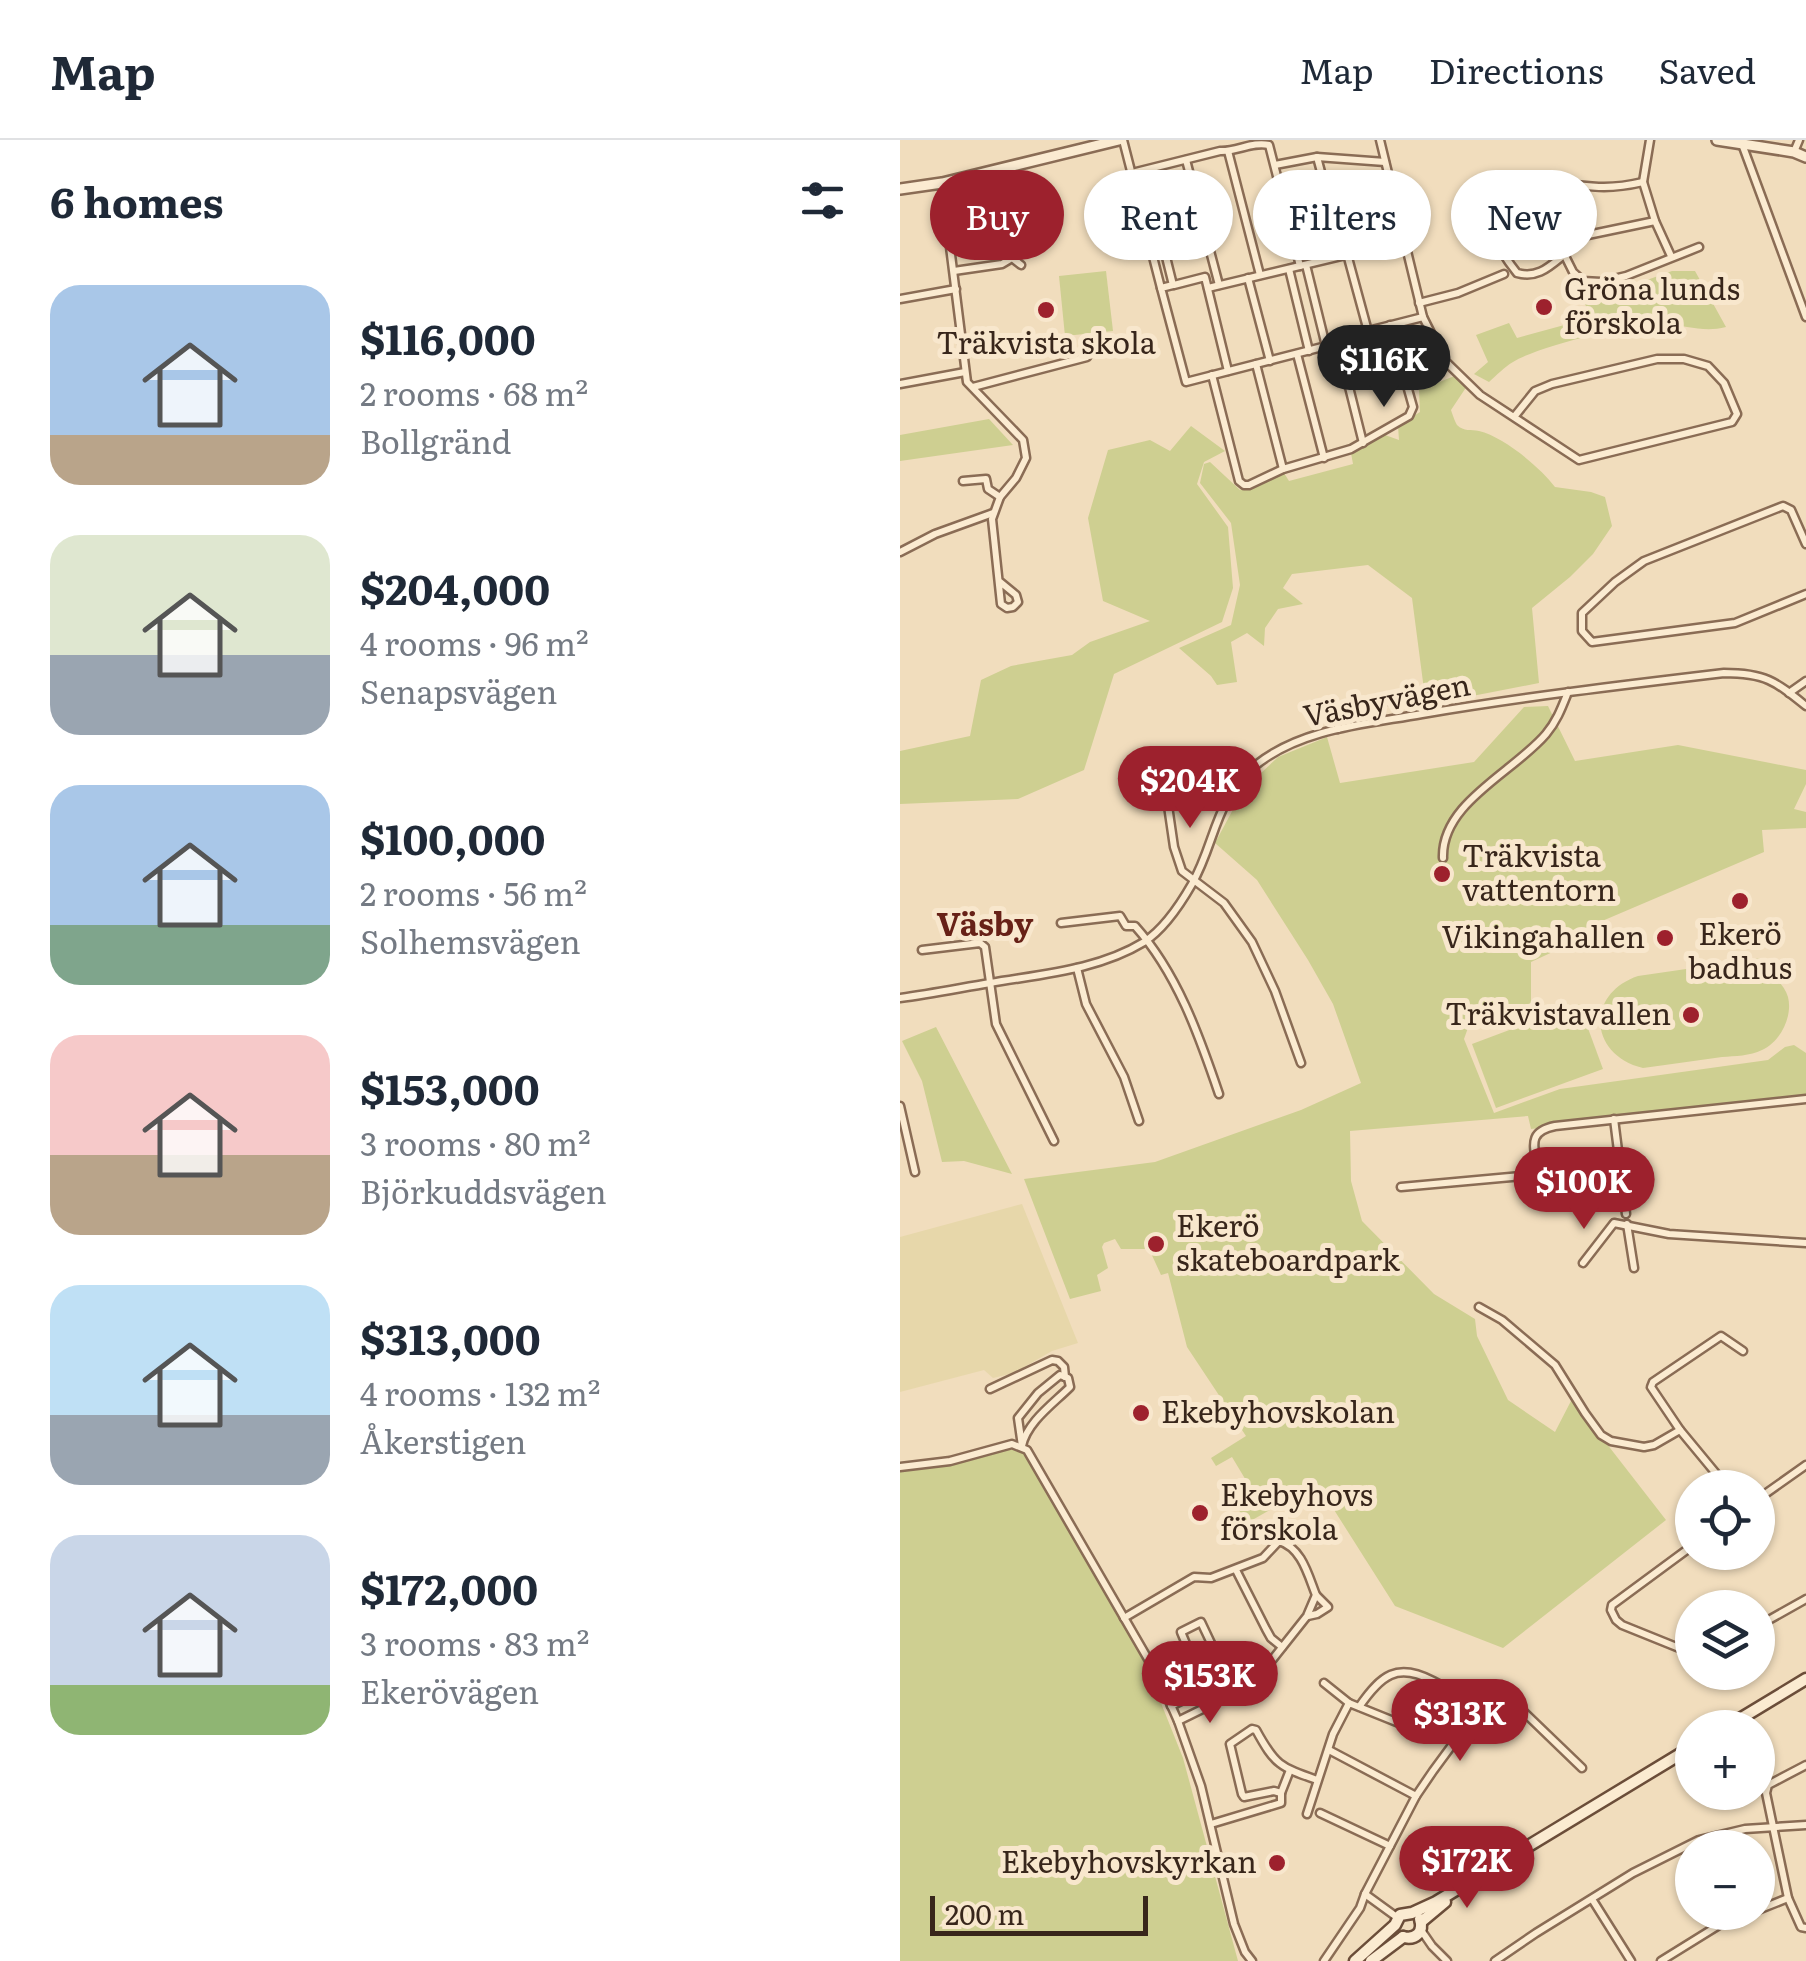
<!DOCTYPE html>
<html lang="en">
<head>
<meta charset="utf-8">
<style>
  :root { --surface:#fff; --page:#f6f6f7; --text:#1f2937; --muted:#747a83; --line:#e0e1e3; --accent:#9d212d }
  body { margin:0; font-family:Literata,serif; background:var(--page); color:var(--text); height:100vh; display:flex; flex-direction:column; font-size:38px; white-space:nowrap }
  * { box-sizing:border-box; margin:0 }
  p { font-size:32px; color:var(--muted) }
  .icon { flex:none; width:55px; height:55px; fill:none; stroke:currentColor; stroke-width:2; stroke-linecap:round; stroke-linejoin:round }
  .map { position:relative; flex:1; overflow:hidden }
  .side { display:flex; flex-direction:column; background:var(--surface); width:900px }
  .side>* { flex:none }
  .banner { position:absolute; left:30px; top:30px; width:725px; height:90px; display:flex; gap:20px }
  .buttons { position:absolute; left:775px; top:1330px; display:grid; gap:20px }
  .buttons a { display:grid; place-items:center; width:100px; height:100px; border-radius:50%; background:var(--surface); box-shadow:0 2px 8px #0004; font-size:50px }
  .scale { position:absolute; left:30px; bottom:25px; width:218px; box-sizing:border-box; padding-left:10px; border:5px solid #38261b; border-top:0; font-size:28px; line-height:35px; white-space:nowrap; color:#38261b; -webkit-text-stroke:8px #f8e7cd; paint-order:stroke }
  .price { position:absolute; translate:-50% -85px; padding:0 22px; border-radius:35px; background:var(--accent); color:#fff; font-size:32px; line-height:65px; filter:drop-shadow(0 2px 5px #0008) }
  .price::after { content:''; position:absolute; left:50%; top:60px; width:30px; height:22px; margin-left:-15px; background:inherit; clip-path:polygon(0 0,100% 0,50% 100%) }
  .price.current { background:#222; color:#fff }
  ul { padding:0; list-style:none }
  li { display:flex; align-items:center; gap:30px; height:250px; padding:0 50px }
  li span { display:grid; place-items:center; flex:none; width:280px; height:200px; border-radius:30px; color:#555 }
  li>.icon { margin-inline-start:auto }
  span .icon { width:120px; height:120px; fill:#fffc; stroke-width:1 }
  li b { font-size:42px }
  h2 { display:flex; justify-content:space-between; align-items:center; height:120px; padding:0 50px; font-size:42px }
  .tag { padding:0 35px; border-radius:45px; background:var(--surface); box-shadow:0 2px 8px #0004; font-size:35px; line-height:90px }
  .tag.current { background:var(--accent); color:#fff }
  header { display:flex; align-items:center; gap:60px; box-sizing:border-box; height:140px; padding:0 50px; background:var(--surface); border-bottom:2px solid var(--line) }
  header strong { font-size:48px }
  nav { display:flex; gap:55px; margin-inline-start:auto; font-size:35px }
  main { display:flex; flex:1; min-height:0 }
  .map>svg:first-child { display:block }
  .farmland { fill:#e7d7aa }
  .green { fill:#cecf91 }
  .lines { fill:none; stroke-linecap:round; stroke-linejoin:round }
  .minor-casing { stroke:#8a6c55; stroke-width:11 }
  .tertiary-casing { stroke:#8a6c55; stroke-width:14 }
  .secondary-casing { stroke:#6b4d39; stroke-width:15 }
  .minor { stroke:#fbebd1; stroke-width:6 }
  .tertiary { stroke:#fbebd1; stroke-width:9 }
  .secondary { stroke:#fbebd1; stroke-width:10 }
  .poi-dot { fill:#9d212d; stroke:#f8e7cd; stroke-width:4 }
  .labels { text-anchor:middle; stroke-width:10; stroke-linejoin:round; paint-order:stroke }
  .poi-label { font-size:30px; fill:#38261b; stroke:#f8e7cd; text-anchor:start }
  .street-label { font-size:30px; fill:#38261b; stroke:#f8e7cd }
  .neighbourhood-label { font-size:32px; font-weight:bold; fill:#672117; stroke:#f8e7cd }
</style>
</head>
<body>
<header>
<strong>Map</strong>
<nav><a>Map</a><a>Directions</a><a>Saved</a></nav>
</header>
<main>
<section class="side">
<h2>6 homes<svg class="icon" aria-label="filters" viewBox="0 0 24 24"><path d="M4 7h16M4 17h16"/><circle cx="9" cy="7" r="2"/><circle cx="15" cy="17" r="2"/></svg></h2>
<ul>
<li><span style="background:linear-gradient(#a9c7e8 75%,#b9a48a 0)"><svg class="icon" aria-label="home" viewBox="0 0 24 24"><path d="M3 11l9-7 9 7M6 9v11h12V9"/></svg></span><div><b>$116,000</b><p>2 rooms · 68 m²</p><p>Bollgränd</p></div></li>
<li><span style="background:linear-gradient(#dfe7d0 60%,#9aa5b1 0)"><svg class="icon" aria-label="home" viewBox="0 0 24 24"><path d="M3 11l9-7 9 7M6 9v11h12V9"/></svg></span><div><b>$204,000</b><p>4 rooms · 96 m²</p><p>Senapsvägen</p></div></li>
<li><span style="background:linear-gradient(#a9c7e8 70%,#7fa58c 0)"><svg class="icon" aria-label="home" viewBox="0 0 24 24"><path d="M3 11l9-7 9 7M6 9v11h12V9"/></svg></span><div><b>$100,000</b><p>2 rooms · 56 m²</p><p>Solhemsvägen</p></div></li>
<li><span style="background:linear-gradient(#f6c9c9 60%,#b9a48a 0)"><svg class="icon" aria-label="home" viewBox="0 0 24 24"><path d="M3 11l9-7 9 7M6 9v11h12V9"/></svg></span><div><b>$153,000</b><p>3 rooms · 80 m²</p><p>Björkuddsvägen</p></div></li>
<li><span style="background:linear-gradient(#bfe0f5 65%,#9aa5b1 0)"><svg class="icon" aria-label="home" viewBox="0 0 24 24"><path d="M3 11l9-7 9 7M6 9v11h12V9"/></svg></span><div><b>$313,000</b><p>4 rooms · 132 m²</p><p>Åkerstigen</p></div></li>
<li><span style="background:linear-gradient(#c9d6e8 75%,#8fb573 0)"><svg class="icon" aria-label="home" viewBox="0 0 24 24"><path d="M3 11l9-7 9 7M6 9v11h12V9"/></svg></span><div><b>$172,000</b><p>3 rooms · 83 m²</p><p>Ekerövägen</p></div></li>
</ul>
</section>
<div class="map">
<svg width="906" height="1821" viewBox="0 0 906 1821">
  <rect width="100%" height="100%" fill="#f1ddbd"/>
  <!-- farmland -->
  <path class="farmland" d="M 122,1064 L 178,1203 L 152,1211 L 114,1233 L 93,1238 L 84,1230 L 0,1252 L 0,1097 Z"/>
  <!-- green -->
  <g class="green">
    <path d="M 206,131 L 213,191 L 165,196 L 159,136 Z"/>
    <path d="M 772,131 L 795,131 L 826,187 C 803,193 787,185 764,184 C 735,182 638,206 613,222 C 604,227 596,236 589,242 L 574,234 L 588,222 L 576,195 L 609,183 L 617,198 L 690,178 L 680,149 L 733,145 Z"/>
    <path d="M 557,235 L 567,246 L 551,270 C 552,273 555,282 557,285 C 564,292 571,289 579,291 C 604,297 641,328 655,347 L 691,352 L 705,357 L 712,386 L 693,414 L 670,437 L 632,468 L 639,543 L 526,565 L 512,458 L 468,425 L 392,434 L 383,448 L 403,464 L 378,469 L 365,488 L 364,506 L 347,493 L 331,502 L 337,542 L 317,545 L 311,536 L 279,508 L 331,485 L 340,445 L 331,383 L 300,343 L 304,324 L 310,322 L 340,350 L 384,333 L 389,341 L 453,324 L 451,313 L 485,295 L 499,300 L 498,286 L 520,272 L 519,250 Z"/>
    <path d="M 89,279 L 113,305 L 0,321 L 0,295 Z"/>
    <path d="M 291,286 L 325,311 L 304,322 L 297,344 L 328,387 L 333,448 L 322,482 L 214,534 L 184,630 L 118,659 L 0,664 L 0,611 L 70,596 L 81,540 L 111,526 L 172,515 L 190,502 L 250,481 L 203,461 L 188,378 L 208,310 L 250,300 L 270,311 Z"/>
    <path d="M 648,566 L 675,621 L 778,605 L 906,630 L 906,644 L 894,669 L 906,672 L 906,688 L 862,690 L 864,712 L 681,790 L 672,803 L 631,822 L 631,863 L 569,885 L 564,899 L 594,973 L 660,949 L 868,920 L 885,907 L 894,905 L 906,913 L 906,959 L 631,989 L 628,976 L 450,991 L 451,1041 L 462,1081 L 534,1154 L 575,1179 L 577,1196 L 608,1260 L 655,1292 L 672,1259 L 766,1380 L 603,1508 L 495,1466 L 417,1343 L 347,1383 L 335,1364 L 353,1352 L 332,1317 L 316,1326 L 311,1318 L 346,1296 L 287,1207 L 268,1133 L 261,1135 L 250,1111 L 247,1109 L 221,1109 L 215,1099 L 204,1103 L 202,1107 L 208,1128 L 197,1135 L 201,1151 L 170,1159 L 124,1039 L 255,1022 L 401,970 L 461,943 L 433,864 L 408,820 L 357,740 L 315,703 L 344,649 L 378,617 L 427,597 L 440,643 L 574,622 L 624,567 Z"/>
    <path d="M 862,818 C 866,834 883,840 888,857 C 893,877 880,902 862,910 C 850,916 835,916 822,917 C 796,921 770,924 743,928 C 689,915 685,854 738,836 Z"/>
    <path d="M 679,864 L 703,929 L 596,968 L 572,904 Z"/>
    <path d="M 36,887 L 112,1034 L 64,1021 L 42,1022 L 22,941 L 2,901 Z"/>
    <path d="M 109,1308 L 120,1310 L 128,1318 L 241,1513 L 283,1618 L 338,1821 L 0,1821 L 0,1330 L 58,1323 Z"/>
  </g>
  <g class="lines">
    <!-- minor casing -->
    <g class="minor-casing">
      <g id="minor">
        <path d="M 223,0 L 261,148"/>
        <path d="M 480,0 L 523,177 L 545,221 L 580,255 L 679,320 L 832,282 L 837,274 L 824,243 L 808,226 L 784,219 L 757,219 L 652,244 L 635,251 L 614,277"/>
        <path d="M 750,0 L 743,42 L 755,81 L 771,116"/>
        <path d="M 842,4 L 906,177"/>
        <path d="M 328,11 L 360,135"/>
        <path d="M 894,12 L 899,0"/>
        <path d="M 417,17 L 443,115"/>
        <path d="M 286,20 L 319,145"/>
        <path d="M 375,25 L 417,17 L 485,22"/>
        <path d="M 232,33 L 320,11 C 336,12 353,1 369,5 L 400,126"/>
        <path d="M 42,43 L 67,242 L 123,300 L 126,318 L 116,338 L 100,357 L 92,379 L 101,464 L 107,468 L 113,467 L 118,462 L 116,455 L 99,441"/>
        <path d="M 631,43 L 640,71 L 663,101 L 666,118 L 673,132 L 683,141 L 701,142 L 726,136 L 799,107"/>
        <path d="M 243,79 L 258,85 L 273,145 L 261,148 L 286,242 L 469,195"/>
        <path d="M 664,104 L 683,96 L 755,81"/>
        <path d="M 447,114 L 469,195 L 480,193 L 491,236 L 504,232"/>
        <path d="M 665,114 C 650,126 638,139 617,133 C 601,113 580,79 586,52 C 611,32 673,47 704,47 C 718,47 730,45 743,42"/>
        <path d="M 406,125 L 426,206"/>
        <path d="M 389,129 L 409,211"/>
        <path d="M 54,131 L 102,124 L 112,118 L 121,125"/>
        <path d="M 348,138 L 370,221"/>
        <path d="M 274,145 L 305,137 L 328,231"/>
        <path d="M 308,148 L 504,101"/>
        <path d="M 0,159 L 56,149"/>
        <path d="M 519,163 L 558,153 L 604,134"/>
        <path d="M 468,191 L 523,177"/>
        <path d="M 438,203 L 463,303"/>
        <path d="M 397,214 L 424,318"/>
        <path d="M 356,224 L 383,329"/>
        <path d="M 312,235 L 339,341 L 344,345 L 349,345 L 383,329 L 451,309 L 509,276 L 513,267 L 490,185"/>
        <path d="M 506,237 L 535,229 L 545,221"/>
        <path d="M 0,244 L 65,232"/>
        <path d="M 73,247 L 187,217"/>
        <path d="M 63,341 L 86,339 L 88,349 L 100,357"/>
        <path d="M 906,404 L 891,370 L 883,366 L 744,421 L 715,442 L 682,473 L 682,491 L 692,502 L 835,483 L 906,454"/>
        <path d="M 0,412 L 35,394 L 93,373"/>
        <path d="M 889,553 L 906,541"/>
        <path d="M 438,589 L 437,574 L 445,566 L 493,560"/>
        <path d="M 309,653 L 267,659 L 274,707 L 282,731 L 324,763 L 352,802 L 375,851 L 401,923"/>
        <path d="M 543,718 C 541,663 614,632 646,594 C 657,581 662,567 668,552"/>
        <path d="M 161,783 L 220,776 L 226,786 L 235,786 C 277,833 299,895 319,954"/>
        <path d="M 22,810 L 80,803 L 85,807 L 96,884 L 154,1001"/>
        <path d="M 177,828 L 186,864 L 224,937 L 239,981"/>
        <path d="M 0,858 C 30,854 60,848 90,843 C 142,834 198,830 244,802 C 264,789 280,765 292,744 C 316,702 314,660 356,625 C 402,588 467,584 522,574 C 622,557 723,545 824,533 C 865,533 875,541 906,566"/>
        <path d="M 0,966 L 15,1032"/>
        <path d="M 714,979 L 726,1074"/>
        <path d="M 501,1047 L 633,1035 L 637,1030 C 635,1007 626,992 655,986 L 906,959"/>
        <path d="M 727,1084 L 734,1128"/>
        <path d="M 683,1123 L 714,1083 L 769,1094 L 906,1103"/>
        <path d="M 579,1167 L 602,1180 L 655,1225 L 685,1273 L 701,1295 L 711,1301 L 744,1307 L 754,1305 L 780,1290"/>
        <path d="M 160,1235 L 168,1238 L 170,1247 C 153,1264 127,1282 122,1306 L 118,1278 L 138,1253 Z"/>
        <path d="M 90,1249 L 152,1220 L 158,1221 L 164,1227 L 165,1237"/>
        <path d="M 0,1327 L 50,1321 L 112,1304 L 127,1310 L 259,1538 L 278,1581 L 301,1646 L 334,1784 L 345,1812 L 352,1821"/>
        <path d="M 828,1348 L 780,1290 L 751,1247 L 753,1242 L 821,1196 L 843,1211"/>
        <path d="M 858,1359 L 906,1325"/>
        <path d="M 379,1401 L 385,1390"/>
        <path d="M 792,1406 L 712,1465 L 711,1470 L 716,1480 L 722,1485 L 784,1510 L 792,1511"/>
        <path d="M 336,1430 L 366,1489 L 371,1498 L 382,1507"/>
        <path d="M 408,1476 L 417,1474 L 428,1467 L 416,1455"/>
        <path d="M 224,1478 L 294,1437 L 311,1438 L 363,1418 L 379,1401 C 402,1408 408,1435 416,1455 L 407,1476 L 361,1534 L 337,1542 L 325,1542 L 305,1549 L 271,1566"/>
        <path d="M 858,1486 L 906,1459"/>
        <path d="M 424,1543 L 449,1563"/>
        <path d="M 278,1581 L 331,1555 L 318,1518 L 301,1482 L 281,1492 L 305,1549"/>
        <path d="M 429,1610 L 516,1656"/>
        <path d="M 906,1625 L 868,1645 L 866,1653 L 888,1758 L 901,1787 L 906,1788"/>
        <path d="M 381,1653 L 390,1630"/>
        <path d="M 420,1673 L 490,1706"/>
        <path d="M 407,1674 L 433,1594 L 449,1563 L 531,1596 L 554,1555 C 548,1548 541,1545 533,1541 C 497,1522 481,1535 459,1567"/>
        <path d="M 311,1684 L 381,1663 L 381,1653 L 374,1651 L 344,1657 L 342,1654 L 330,1604 L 352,1589 L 356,1590 C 375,1625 380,1627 417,1640"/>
        <path d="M 465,1754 L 498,1778"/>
        <path d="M 692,1759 L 731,1821"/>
        <path d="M 858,1770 L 888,1758"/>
        <path d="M 521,1790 L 532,1806 L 547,1821"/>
        <path d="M 424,1821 L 460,1768 L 465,1754 L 516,1656 L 533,1631 L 575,1574 L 599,1548 L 682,1628"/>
        <path d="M 595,1821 L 636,1793 L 733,1733 L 799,1700 L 845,1689 L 906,1685"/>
        <path d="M 761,1821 L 819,1785 L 852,1772"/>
      </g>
    </g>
    <!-- tertiary casing -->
    <g class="tertiary-casing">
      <g id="tertiary">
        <path d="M 817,0 L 894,12 L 906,17"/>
        <path d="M 0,49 L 42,43 L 219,0"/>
      </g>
    </g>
    <!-- secondary casing -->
    <g class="secondary-casing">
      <g id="secondary">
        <path d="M 825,1588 L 906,1539"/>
        <path d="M 521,1782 L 545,1762"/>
        <path d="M 503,1797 C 516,1800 524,1792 520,1779"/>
        <path d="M 455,1821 L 495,1785 L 500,1775 L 512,1773 L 536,1762 L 792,1607"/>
        <path d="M 471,1821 L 503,1797"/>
      </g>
    </g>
    <!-- minor -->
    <use href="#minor" class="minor"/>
    <!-- tertiary -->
    <use href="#tertiary" class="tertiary"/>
    <!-- secondary -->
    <use href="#secondary" class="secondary"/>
  </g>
  <!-- markers -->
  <g class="poi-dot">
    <circle cx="644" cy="167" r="10"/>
    <circle cx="146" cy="170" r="10"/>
    <circle cx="542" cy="734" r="10"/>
    <circle cx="840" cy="761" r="10"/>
    <circle cx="765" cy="798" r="10"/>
    <circle cx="791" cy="875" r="10"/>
    <circle cx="256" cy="1104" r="10"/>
    <circle cx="241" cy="1273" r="10"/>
    <circle cx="300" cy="1373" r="10"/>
    <circle cx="377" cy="1723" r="10"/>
  </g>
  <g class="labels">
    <!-- poi labels -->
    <g class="poi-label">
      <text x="664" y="160">Gröna lunds<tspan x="664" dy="34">förskola</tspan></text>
      <text x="146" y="214" text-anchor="middle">Träkvista skola</text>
      <text x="562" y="727">Träkvista<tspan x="562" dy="34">vattentorn</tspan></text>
      <text x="840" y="805" text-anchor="middle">Ekerö<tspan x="840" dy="34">badhus</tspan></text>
      <text x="745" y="808" text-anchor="end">Vikingahallen</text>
      <text x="771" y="885" text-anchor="end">Träkvistavallen</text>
      <text x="276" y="1097">Ekerö<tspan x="276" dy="34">skateboardpark</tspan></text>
      <text x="261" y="1283">Ekebyhovskolan</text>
      <text x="320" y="1366">Ekebyhovs<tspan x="320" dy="34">förskola</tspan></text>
      <text x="357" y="1733" text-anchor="end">Ekebyhovskyrkan</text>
    </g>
    <!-- street labels -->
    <g class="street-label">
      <text transform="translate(487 561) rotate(-11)" y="10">Väsbyvägen</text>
    </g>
    <!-- neighbourhood labels -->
    <g class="neighbourhood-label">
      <text x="85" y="796">Väsby</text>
    </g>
  </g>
</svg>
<div class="buttons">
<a><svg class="icon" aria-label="locate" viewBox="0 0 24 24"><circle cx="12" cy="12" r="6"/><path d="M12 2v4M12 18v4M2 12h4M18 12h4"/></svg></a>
<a><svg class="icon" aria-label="layers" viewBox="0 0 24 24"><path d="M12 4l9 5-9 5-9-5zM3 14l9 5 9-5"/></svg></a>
<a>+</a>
<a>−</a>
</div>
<div class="scale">200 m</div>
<b class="price current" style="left:484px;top:270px">$116K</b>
<b class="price" style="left:290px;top:691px">$204K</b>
<b class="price" style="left:684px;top:1092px">$100K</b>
<b class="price" style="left:310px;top:1586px">$153K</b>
<b class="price" style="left:560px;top:1624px">$313K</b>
<b class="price" style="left:567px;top:1771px">$172K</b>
<div class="banner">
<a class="tag current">Buy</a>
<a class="tag">Rent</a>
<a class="tag">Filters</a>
<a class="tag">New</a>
</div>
</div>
</main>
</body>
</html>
